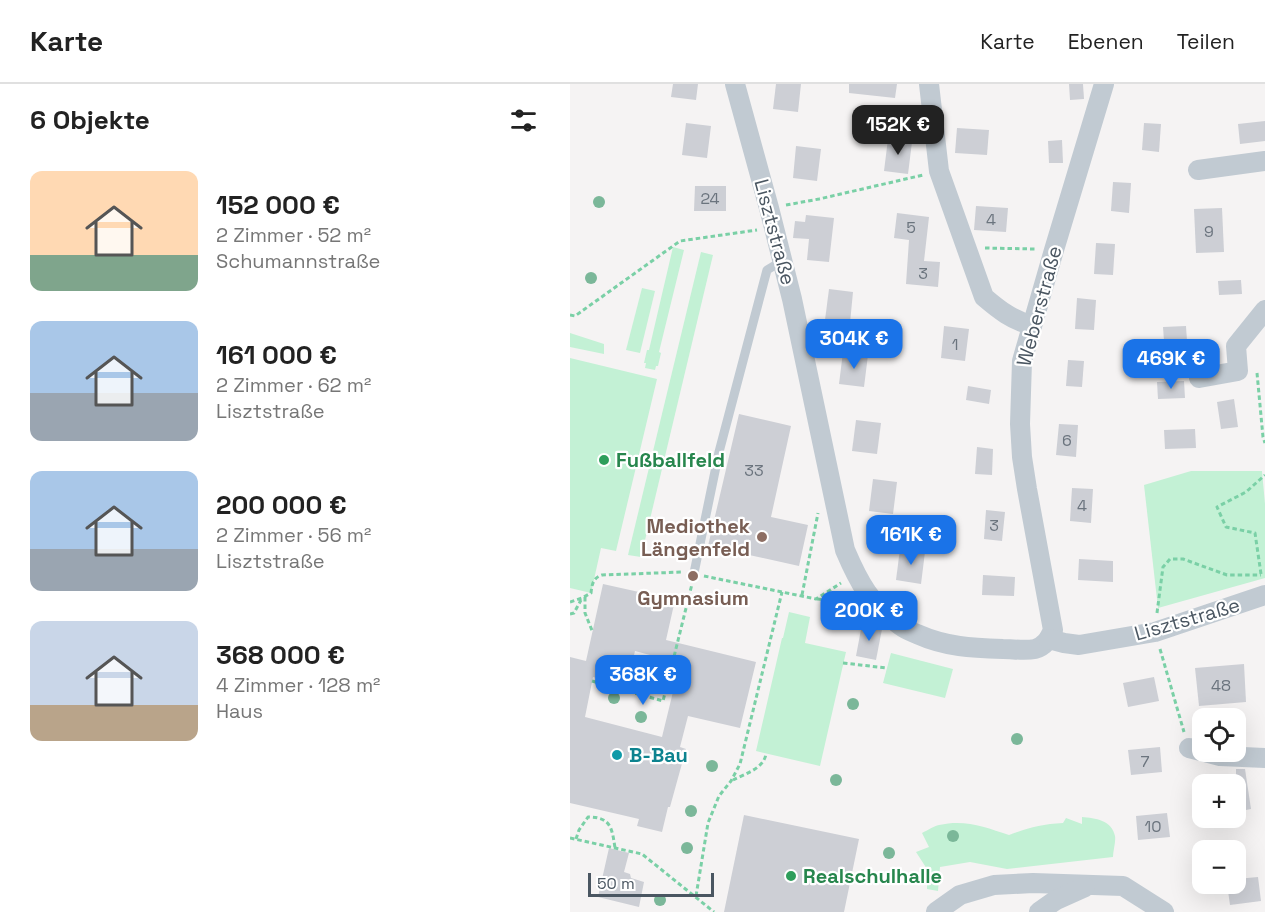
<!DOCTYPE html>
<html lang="de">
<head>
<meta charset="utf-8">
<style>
  :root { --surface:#fff; --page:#f2f2f2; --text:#222; --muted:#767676; --line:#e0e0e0; --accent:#1a73e8 }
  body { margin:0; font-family:"Space Grotesk",sans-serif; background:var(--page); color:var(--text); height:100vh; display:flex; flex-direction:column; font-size:22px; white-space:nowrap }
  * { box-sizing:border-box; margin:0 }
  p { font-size:20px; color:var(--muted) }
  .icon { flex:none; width:33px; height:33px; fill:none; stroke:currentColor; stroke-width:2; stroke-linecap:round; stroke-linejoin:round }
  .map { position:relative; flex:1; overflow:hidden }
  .details { display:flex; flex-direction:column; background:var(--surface); width:570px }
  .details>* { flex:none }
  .tools { position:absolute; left:622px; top:624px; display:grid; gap:12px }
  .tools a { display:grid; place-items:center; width:54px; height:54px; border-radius:12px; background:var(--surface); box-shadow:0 6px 24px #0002; font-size:30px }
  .scale { position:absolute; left:18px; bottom:15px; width:126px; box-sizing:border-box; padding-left:6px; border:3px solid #4a5661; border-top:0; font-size:16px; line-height:21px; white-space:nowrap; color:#4a5661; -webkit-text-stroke:4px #fff; paint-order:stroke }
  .price { position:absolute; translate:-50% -51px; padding:0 14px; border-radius:12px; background:var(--accent); color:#fff; font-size:20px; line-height:39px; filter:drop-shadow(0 2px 3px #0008) }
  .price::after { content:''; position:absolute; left:50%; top:36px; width:18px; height:14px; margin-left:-9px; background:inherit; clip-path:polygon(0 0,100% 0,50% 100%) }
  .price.selected { background:#222; color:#fff }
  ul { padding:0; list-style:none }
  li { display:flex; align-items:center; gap:18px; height:150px; padding:0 30px }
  li span { display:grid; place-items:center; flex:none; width:168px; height:120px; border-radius:12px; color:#555 }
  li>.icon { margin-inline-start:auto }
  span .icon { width:72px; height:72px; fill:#fffc; stroke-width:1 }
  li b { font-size:26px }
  h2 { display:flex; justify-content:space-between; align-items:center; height:72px; padding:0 30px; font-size:26px }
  header { display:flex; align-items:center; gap:36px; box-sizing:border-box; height:84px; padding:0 30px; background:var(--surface); border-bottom:2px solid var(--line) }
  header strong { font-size:28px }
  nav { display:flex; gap:33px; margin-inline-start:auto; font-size:21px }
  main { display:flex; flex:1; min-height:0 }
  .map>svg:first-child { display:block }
  .green { fill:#c3f1d5 }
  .building { fill:#cdcfd5; fill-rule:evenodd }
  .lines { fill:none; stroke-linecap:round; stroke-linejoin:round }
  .path { stroke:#7ad0a6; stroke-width:3; stroke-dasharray:4.5 3; stroke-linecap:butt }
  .service { stroke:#c1cad2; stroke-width:9 }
  .minor { stroke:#c1cad2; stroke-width:20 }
  .tree { fill:#7bb799 }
  .leisure-dot { fill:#2e9e5b; stroke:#fff; stroke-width:2 }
  .education-dot { fill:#8d6e63; stroke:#fff; stroke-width:2 }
  .culture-dot { fill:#0f9aa8; stroke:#fff; stroke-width:2 }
  .labels { text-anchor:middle; stroke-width:4.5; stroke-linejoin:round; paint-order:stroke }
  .number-label { font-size:16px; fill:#6b747e }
  .street-label { font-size:20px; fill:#4a5661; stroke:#fff }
  .leisure-label { font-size:20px; font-weight:bold; fill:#27864d; stroke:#fff; text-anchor:start }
  .education-label { font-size:20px; font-weight:bold; fill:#785e54; stroke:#fff; text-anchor:end }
  .culture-label { font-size:20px; font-weight:bold; fill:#0d838f; stroke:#fff; text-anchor:start }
</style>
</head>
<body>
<header>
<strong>Karte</strong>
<nav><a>Karte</a><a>Ebenen</a><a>Teilen</a></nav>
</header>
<main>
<section class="details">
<h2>6 Objekte<svg class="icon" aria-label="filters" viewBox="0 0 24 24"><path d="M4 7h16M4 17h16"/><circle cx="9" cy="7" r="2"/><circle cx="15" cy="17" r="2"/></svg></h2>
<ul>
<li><span style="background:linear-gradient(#ffd9b3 70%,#7fa58c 0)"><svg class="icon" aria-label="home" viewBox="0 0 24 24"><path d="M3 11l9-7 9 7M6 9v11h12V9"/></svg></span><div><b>152 000 €</b><p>2 Zimmer · 52 m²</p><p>Schumannstraße</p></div></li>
<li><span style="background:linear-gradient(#a9c7e8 60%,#9aa5b1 0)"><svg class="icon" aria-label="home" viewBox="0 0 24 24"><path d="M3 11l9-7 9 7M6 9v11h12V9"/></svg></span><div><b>161 000 €</b><p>2 Zimmer · 62 m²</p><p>Lisztstraße</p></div></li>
<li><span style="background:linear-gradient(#a9c7e8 65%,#9aa5b1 0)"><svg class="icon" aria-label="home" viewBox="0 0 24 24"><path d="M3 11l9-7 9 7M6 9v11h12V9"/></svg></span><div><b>200 000 €</b><p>2 Zimmer · 56 m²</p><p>Lisztstraße</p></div></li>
<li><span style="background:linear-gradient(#c9d6e8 70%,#b9a48a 0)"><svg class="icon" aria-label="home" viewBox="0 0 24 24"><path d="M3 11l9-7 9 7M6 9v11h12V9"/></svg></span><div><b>368 000 €</b><p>4 Zimmer · 128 m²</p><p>Haus</p></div></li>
</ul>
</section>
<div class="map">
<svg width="695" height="828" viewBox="0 0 695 828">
  <rect width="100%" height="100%" fill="#f5f3f3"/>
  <!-- green -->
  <g class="green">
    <path d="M 103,163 L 114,166 L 89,268 L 91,269 L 88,282 L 86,282 L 85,286 L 75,284 L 76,279 L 74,279 L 77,266 L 79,266 Z"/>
    <path d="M 131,168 L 143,171 L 71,473 L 58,471 Z"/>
    <path d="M 72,204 L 85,207 L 70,269 L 56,266 Z"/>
    <path d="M 0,249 L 34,260 L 34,270 L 0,263 Z"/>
    <path d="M 0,274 L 87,295 L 46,467 L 31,464 L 21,509 L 0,504 Z"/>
    <path d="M 621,387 L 692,387 L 695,420 L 695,494 L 588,524 L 574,401 Z"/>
    <path d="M 219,528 L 240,533 L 235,559 L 276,568 L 250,682 L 186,667 L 212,554 L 213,554 Z"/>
    <path d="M 321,569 L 383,585 L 375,614 L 313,599 Z"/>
    <path d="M 512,733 C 525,734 542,736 545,752 C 546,758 543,767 543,773 L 437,785 L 400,778 L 370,783 L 368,807 L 357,805 L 357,785 L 346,768 L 359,763 L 352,749 C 358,746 364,742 369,741 C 395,735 415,743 439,751 C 458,744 472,740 493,739 L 496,734 L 512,740 Z"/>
  </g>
  <!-- building -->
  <g class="building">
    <path d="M 103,0 L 128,0 L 126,16 L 101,13 Z"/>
    <path d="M 206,0 L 231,0 L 228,28 L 203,25 Z"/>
    <path d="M 279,0 L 327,0 L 325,14 L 279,9 Z"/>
    <path d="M 499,0 L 513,0 L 514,15 L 500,16 Z"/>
    <path d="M 695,37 L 695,57 L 670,60 L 668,40 Z"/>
    <path d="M 116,39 L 141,42 L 137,74 L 112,71 Z"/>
    <path d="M 574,39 L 591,40 L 589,68 L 572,66 Z"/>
    <path d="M 387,44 L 419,46 L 417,71 L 385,69 Z"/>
    <path d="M 318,55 L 342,58 L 338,90 L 314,87 Z"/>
    <path d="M 492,56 L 493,79 L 479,79 L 478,57 Z"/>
    <path d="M 226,62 L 251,65 L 247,97 L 223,94 Z"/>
    <path d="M 543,98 L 561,99 L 559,129 L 541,127 Z"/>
    <path d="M 125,102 L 156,102 L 156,127 L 124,127 Z"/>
    <path d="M 406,122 L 438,124 L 436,148 L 404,146 Z"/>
    <path d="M 652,124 L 654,168 L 626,169 L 624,125 Z"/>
    <path d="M 327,129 L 359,133 L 354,177 L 370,178 L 368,203 L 336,200 L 339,156 L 324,154 Z"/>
    <path d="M 236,131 L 264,134 L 259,178 L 237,176 L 239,155 L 223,154 L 225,137 L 235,138 Z"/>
    <path d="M 526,159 L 545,160 L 543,191 L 524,190 Z"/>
    <path d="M 671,196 L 672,210 L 649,211 L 648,197 Z"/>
    <path d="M 259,205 L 283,208 L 280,239 L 255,236 Z"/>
    <path d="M 507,214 L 526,216 L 524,246 L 505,245 Z"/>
    <path d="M 374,242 L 399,245 L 395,277 L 371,274 Z"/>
    <path d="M 616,242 L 617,257 L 594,257 L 593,243 Z"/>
    <path d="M 273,268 L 298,271 L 294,303 L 269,300 Z"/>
    <path d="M 498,276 L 514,277 L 512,303 L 496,302 Z"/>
    <path d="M 614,297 L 615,314 L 588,315 L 587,298 Z"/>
    <path d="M 398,302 L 421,306 L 419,320 L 396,316 Z"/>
    <path d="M 664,315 L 668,343 L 651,345 L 647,318 Z"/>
    <path d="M 169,330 L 221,342 L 201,433 L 238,441 L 229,482 L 138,462 Z"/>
    <path d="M 286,336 L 311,339 L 307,370 L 282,367 Z"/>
    <path d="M 489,340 L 508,341 L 506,373 L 486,371 Z"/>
    <path d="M 625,345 L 626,364 L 595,365 L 594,346 Z"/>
    <path d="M 407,363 L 423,365 L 422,391 L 405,390 Z"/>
    <path d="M 303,395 L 327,398 L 323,430 L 299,427 Z"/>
    <path d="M 502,404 L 523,405 L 521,439 L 500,437 Z"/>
    <path d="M 416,426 L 435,428 L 432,457 L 414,455 Z"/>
    <path d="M 330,465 L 355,468 L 351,500 L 326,496 Z"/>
    <path d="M 509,475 L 543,477 L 543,498 L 508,496 Z"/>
    <path d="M 413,491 L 445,493 L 444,512 L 412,511 Z"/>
    <path d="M 33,500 L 105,516 L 96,556 L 186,578 L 170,644 L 118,632 L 110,663 L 116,665 L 100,723 L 98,723 L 92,748 L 67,742 L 69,735 L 0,719 L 0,573 L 16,577 ZM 65,567 L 110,579 L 92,653 L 15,633 L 23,593 L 57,601 Z"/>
    <path d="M 292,540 L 312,545 L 306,576 L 286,572 Z"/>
    <path d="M 674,580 L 676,618 L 629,622 L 625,584 Z"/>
    <path d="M 584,593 L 589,617 L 558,623 L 553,599 Z"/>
    <path d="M 590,663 L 592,688 L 561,691 L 558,666 Z"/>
    <path d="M 666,685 L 675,685 L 681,725 L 666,728 Z"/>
    <path d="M 597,729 L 600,753 L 568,756 L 566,732 Z"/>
    <path d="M 174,731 L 289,755 L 274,828 L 154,828 Z"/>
    <path d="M 39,764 L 59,769 L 54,788 L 60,790 L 61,794 L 74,798 L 69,823 L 28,813 Z"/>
    <path d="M 688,793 L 691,817 L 660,821 L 657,800 L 666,800 L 666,795 Z"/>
  </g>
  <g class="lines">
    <!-- path -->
    <g class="path">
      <path d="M 216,121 L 249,115 L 353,91"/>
      <path d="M 415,164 L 465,165"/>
      <path d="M 0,231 L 5,232 L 110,157 L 187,146"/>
      <path d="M 687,289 L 693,353 L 695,359"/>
      <path d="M 691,490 L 685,449 L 656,443 L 647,423 L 676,408 L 695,391"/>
      <path d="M 134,492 L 246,515 L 271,499"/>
      <path d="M 232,511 L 248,429"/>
      <path d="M 15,513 L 15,529 L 23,549"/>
      <path d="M 247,515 L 283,518"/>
      <path d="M 0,518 L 12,514 L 21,509 C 22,500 23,494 32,491 L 113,488"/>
      <path d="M 587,529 L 593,483 L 600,475 L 613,475 L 657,491 L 691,491"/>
      <path d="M 0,530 L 4,529 L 11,516"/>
      <path d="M 590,565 L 614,648"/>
      <path d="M 273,579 L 317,584"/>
      <path d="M 22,597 L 93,617 L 122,500"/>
      <path d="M 163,696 C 175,690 195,684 196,669"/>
      <path d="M 0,754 L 72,770 L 144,828"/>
      <path d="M 6,755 L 9,746 L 18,733 C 41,733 42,744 45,764"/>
      <path d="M 126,812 L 138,739 L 149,712 L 161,697 L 170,680 L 212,508"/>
    </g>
    <!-- service -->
    <path class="service" d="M 124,489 L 149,368 L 197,186 L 212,177"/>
    <!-- minor -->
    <g class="minor">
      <path d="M 165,0 L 199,124 L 222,215 L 275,466 C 289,499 301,521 331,542 C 336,546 342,548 347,550 C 376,563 402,564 433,565 C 443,565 455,567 465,565 C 475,562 479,555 483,546 L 457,405 L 452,373 L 450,340 L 452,277 L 484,166 L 534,0"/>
      <path d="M 359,0 L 369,87 L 414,213 C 428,225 443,237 462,241"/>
      <path d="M 628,86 L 695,77"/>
      <path d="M 629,294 L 668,287 L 666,262 L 695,226"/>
      <path d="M 479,555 L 494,559 L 509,561 L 585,548 L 695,511"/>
      <path d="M 619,664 L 650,672 L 695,674"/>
      <path d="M 366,828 L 390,811 L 424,801 L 463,799 L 553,802 L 594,828"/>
      <path d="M 469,828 L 486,816 L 515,803"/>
    </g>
  </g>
  <!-- trees -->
  <g class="tree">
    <circle cx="29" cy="118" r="6"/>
    <circle cx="21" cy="194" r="6"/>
    <circle cx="86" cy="582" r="6"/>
    <circle cx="44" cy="614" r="6"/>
    <circle cx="283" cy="620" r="6"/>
    <circle cx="71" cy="633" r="6"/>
    <circle cx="447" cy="655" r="6"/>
    <circle cx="142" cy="682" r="6"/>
    <circle cx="266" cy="696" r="6"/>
    <circle cx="121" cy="727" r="6"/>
    <circle cx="383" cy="752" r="6"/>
    <circle cx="117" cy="764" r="6"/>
    <circle cx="319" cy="769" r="6"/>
    <circle cx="90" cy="816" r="6"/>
  </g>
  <!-- markers -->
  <g class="leisure-dot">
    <circle cx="34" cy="376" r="6"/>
    <circle cx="221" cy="792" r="6"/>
  </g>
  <g class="education-dot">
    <circle cx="192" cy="453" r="6"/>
    <circle cx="123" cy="492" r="6"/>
  </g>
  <circle class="culture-dot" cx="47" cy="671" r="6"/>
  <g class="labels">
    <!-- number labels -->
    <g class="number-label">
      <text x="140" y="120">24</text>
      <text x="421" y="141">4</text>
      <text x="341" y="149">5</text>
      <text x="639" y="153">9</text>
      <text x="353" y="195">3</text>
      <text x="385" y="266">1</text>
      <text x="497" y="362">6</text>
      <text x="184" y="392">33</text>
      <text x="512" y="427">4</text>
      <text x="424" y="447">3</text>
      <text x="651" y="607">48</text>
      <text x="575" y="683">7</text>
      <text x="583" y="748">10</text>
    </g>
    <!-- street labels -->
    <g class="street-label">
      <text transform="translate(205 148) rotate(75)" y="7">Lisztstraße</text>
      <text transform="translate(469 222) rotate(-75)" y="7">Weberstraße</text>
      <text transform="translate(617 535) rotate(-16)" y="7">Lisztstraße</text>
    </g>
    <!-- leisure labels -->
    <g class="leisure-label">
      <text x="46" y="383">Fußballfeld</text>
      <text x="233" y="799">Realschulhalle</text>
    </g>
    <!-- education labels -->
    <g class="education-label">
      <text x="180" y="449">Mediothek<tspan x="180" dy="23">Längenfeld</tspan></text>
      <text x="123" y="521" text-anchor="middle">Gymnasium</text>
    </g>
    <!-- culture labels -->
    <g class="culture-label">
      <text x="59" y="678">B-Bau</text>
    </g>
  </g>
</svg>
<div class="tools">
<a><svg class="icon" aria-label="locate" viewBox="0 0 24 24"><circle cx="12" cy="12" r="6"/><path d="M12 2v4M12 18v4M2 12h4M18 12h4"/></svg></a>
<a>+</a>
<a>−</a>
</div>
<div class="scale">50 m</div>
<b class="price selected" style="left:328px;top:72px">152K €</b>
<b class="price" style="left:284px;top:286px">304K €</b>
<b class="price" style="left:601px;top:306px">469K €</b>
<b class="price" style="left:341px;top:482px">161K €</b>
<b class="price" style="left:299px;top:558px">200K €</b>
<b class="price" style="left:73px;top:622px">368K €</b>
</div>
</main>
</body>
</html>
